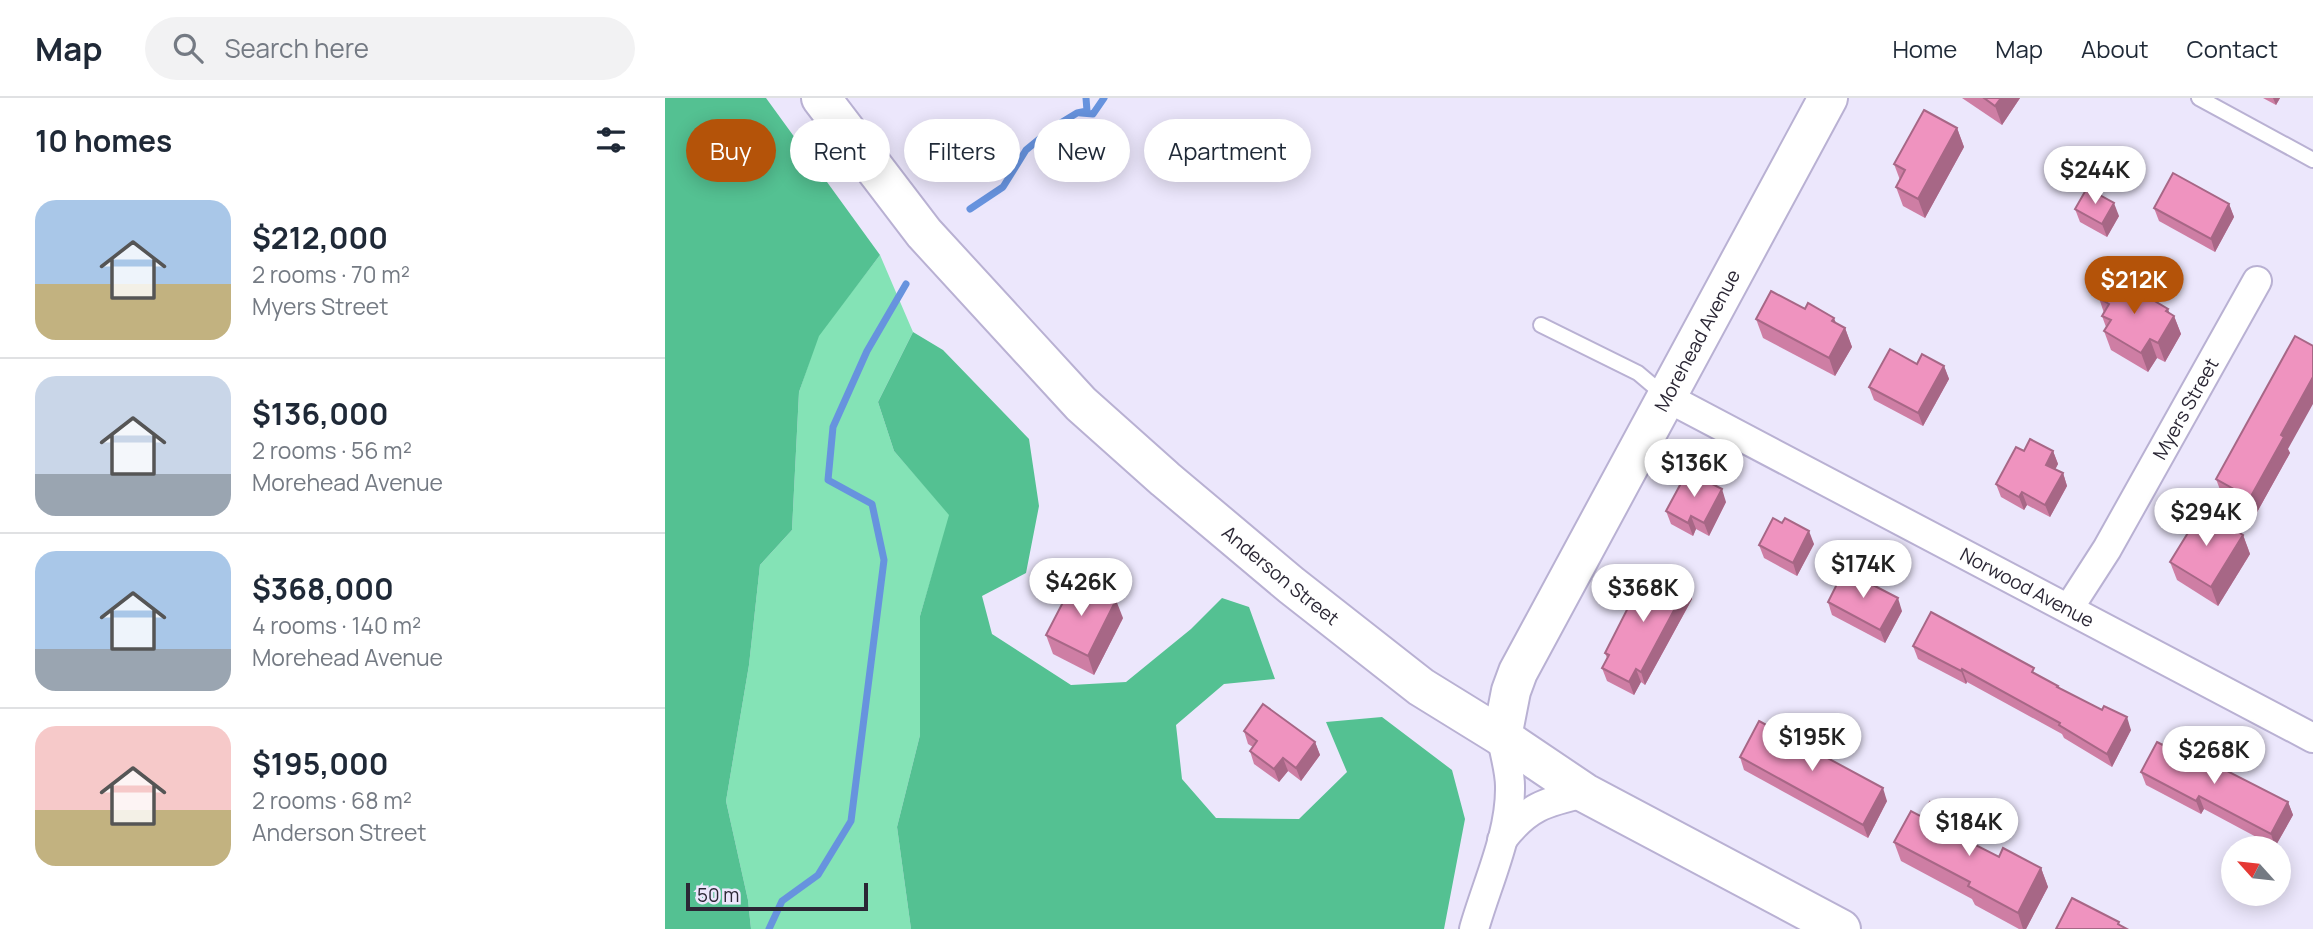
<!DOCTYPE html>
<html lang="en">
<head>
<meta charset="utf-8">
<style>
  :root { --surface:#fff; --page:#f2f2f3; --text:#1f2937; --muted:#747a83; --line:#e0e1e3; --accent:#b45309 }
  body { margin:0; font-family:Manrope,sans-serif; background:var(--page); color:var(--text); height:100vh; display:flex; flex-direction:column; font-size:26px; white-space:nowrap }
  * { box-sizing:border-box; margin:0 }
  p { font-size:23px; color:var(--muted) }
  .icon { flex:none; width:38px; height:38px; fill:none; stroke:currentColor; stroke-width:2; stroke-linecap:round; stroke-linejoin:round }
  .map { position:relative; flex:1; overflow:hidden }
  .sheet { display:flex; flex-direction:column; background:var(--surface); width:665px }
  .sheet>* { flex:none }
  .top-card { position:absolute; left:21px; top:21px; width:665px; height:63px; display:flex; gap:14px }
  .needle { width:46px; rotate:297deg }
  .tools { position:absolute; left:1556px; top:738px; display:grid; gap:14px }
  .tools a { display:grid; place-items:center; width:70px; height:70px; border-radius:50%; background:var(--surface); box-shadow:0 4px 18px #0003; font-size:35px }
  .scale { position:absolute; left:21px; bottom:18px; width:182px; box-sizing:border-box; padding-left:7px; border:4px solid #2b2735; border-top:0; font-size:19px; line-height:24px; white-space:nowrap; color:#2b2735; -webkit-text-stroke:5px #ece7fc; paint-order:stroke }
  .price { position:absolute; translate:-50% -60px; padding:0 16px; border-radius:24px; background:#fff; color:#222; font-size:23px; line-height:46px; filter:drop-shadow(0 2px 4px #0008) }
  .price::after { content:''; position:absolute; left:50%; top:42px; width:21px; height:16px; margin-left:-10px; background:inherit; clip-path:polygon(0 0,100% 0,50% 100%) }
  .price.selected { background:var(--accent); color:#fff }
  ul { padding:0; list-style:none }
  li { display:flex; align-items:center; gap:21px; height:175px; padding:0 35px }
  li+li { border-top:2px solid var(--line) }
  li span { display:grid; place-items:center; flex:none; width:196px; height:140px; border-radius:21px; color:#555 }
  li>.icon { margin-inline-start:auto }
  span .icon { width:84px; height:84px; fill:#fffc; stroke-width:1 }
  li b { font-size:30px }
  h2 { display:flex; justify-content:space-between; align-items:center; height:84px; padding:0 35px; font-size:30px }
  .tag { padding:0 24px; border-radius:32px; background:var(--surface); box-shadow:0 4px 18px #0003; font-size:24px; line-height:63px }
  .tag.selected { background:var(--accent); color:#fff }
  header { display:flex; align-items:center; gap:42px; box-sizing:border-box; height:98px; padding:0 35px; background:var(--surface); border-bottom:2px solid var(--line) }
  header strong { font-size:33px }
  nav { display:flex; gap:38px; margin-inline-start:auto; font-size:24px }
  .search { width:490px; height:63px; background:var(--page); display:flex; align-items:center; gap:18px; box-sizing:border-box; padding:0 24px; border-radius:38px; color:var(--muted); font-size:26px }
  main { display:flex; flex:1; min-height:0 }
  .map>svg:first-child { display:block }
  .green { fill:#84e3b6 }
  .forest { fill:#54c192 }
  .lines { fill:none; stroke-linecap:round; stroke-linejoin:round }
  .stream { stroke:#6793de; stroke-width:7 }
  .lane-casing { stroke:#b9b1d3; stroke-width:18 }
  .street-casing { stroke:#b9b1d3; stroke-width:32 }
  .secondary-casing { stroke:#b9b1d3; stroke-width:42 }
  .lane { stroke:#fff; stroke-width:14 }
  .street { stroke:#fff; stroke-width:28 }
  .secondary { stroke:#fff; stroke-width:38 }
  .wall { fill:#ce7ea4 }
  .shaded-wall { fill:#a76786 }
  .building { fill:#ef93bf; stroke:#a76786; stroke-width:2 }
  .labels { text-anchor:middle; stroke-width:5; stroke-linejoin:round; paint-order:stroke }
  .street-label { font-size:19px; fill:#2b2735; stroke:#ece7fc }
</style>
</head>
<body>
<header>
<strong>Map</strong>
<div class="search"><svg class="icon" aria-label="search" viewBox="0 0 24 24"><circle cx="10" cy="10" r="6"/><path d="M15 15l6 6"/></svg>Search here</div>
<nav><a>Home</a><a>Map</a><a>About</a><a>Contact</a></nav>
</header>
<main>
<section class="sheet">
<h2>10 homes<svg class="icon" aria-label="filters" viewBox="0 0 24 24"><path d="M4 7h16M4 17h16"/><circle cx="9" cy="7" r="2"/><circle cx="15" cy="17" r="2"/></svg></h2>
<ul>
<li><span style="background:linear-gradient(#a9c7e8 60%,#c2b280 0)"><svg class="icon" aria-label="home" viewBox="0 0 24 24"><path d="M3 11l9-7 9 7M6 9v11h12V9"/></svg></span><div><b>$212,000</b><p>2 rooms · 70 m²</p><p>Myers Street</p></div></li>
<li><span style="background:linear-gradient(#c9d6e8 70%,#9aa5b1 0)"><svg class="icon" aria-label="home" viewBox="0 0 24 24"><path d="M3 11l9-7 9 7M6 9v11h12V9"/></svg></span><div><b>$136,000</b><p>2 rooms · 56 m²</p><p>Morehead Avenue</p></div></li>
<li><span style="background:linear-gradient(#a9c7e8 70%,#9aa5b1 0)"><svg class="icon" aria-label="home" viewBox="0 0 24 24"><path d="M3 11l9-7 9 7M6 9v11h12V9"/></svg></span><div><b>$368,000</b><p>4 rooms · 140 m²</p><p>Morehead Avenue</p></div></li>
<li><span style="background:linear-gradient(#f6c9c9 60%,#c2b280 0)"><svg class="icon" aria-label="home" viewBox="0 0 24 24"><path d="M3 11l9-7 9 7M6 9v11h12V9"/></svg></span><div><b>$195,000</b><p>2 rooms · 68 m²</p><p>Anderson Street</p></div></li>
</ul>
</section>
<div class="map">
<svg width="1648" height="831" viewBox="0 0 1648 831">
  <rect width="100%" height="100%" fill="#ece7fc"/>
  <!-- green -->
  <path class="green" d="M 215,157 L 248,234 L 213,304 L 229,353 L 285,417 L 255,518 L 255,637 L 232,729 L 246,831 L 86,831 L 83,802 L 61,703 L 84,567 L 95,467 L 127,432 L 134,294 L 153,238 Z"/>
  <!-- forest -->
  <g class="forest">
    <path d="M 0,0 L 101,0 L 215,157 L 154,238 L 134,294 L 127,432 L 95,467 L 84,567 L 61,703 L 83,802 L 86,831 L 0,831 Z"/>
    <path d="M 248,234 L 278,252 L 364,341 L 374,408 L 361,475 L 317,498 L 327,536 L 406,587 L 461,584 L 526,531 L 557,500 L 584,509 L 610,581 L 559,586 L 511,627 L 517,681 L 551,720 L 634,721 L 682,674 L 661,624 L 717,619 L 787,672 L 800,721 L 779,831 L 246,831 L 232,729 L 255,637 L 255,518 L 284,417 L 229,353 L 213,304 Z"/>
  </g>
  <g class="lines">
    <!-- stream -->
    <g class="stream">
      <path d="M 416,15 L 428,16 L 439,0"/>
      <path d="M 305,111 L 338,89 L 361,52 L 389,29 L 412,15 L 422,13 L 421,0"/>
      <path d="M 104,831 L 117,803 L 153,777 L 186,723 L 219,462 L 207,406 L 163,382 L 168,329 L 202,253 L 241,186"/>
    </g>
    <!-- lane casing -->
    <g class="lane-casing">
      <g id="lane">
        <path d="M 1534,0 L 1648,62"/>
        <path d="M 876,227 L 973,275 L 999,297"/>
      </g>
    </g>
    <!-- street casing -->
    <g class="street-casing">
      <g id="street">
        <path id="s1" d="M 1003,300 L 1648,640"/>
        <path id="s2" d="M 1404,510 L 1442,451 L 1592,183"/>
        <path d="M 837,742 C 862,709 880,704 920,695"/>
        <path d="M 809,831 C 822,785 846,736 845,688 C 845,672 839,655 837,639"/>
      </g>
    </g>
    <!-- secondary casing -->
    <g class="secondary-casing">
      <g id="secondary">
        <path id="s3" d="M 156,0 L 259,135 L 416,306 L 500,381 L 626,487 L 756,589 L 837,639 L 920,695 L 1176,831"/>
        <path id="s4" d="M 837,639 L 846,593 L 853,574 L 1163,0"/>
      </g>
    </g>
    <!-- lane -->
    <use href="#lane" class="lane"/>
    <!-- street -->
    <use href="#street" class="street"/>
    <!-- secondary -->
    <use href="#secondary" class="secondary"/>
  </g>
  <!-- wall -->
  <g class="wall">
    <path d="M 1297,0 L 1355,0 L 1337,27 Z"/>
    <path d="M 1598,0 L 1615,0 L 1611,7 Z"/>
    <path d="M 1292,30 L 1299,49 L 1260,120 L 1238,108 L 1231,89 L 1235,82 L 1229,66 Z"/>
    <path d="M 1564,106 L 1569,119 L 1550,154 L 1494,123 L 1489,110 Z"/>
    <path d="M 1410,111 L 1454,118 L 1442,139 L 1415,124 Z"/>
    <path d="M 1464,191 L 1503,211 L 1504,215 L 1509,218 L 1516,236 L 1500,264 L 1492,260 L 1483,274 L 1446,252 L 1439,233 L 1441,229 L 1437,218 L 1439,215 L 1434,200 Z"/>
    <path d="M 1091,221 L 1171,225 L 1180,230 L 1187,249 L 1170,278 L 1098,240 Z"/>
    <path d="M 1252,266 L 1279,268 L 1284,281 L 1258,328 L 1209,302 L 1204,289 Z"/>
    <path d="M 1623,351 L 1625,355 L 1591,416 L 1557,397 L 1551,381 Z"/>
    <path d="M 1359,353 L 1388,353 L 1393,366 L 1390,371 L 1398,375 L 1402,388 L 1385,419 L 1362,407 L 1359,412 L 1336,399 L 1331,386 Z"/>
    <path d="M 1061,404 L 1044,438 L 1031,431 L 1028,438 L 1006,426 L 1001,413 Z"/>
    <path d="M 1117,425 L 1149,446 L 1132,478 L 1099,460 L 1094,447 Z"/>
    <path d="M 1578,437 L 1585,456 L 1553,508 L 1512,482 L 1505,464 Z"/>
    <path d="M 991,481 L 1022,488 L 1027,501 L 980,587 L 976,584 L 969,597 L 942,583 L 937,570 L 942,560 L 940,555 L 966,504 L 964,498 Z"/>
    <path d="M 1163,504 L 1237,513 L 1220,545 L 1167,517 Z"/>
    <path d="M 458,520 L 429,577 L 388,556 L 381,537 Z"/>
    <path d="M 1248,548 L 1371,576 L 1393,588 L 1394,590 L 1466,632 L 1447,669 L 1399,640 L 1397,636 L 1302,584 L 1301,586 L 1253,561 Z"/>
    <path d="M 579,633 L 650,644 L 655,657 L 636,683 L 623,673 L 614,684 L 589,666 L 585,653 L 588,649 L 583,646 Z"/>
    <path d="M 1515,656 L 1623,704 L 1628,717 L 1610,749 L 1539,711 L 1536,716 L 1481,687 L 1476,674 Z"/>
    <path d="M 1075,659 L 1222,703 L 1203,740 L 1079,672 Z"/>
    <path d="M 1257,719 L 1296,736 L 1295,739 L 1334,759 L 1376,770 L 1383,789 L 1361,831 L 1354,831 L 1310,807 L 1307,801 L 1236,763 L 1229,744 Z"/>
  </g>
  <!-- shaded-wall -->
  <g class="shaded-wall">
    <path d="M 1336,0 L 1355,0 L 1337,27 L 1330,8 Z"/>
    <path d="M 1608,0 L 1615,0 L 1611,7 Z"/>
    <path d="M 1292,30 L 1299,49 L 1260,120 L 1253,101 Z"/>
    <path d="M 1449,105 L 1454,118 L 1442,139 L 1437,126 Z"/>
    <path d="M 1564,106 L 1569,119 L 1550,154 L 1546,141 Z"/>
    <path d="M 1503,211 L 1506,221 L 1509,218 L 1516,236 L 1500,264 L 1493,245 Z"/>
    <path d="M 1169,220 L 1176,238 L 1180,230 L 1187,249 L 1170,278 L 1164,260 L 1167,223 Z"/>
    <path d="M 1485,241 L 1492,260 L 1483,274 L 1476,255 Z"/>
    <path d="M 1279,268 L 1284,281 L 1258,328 L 1253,315 Z"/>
    <path d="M 1648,279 L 1648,306 L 1623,351 L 1625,355 L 1591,416 L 1585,400 L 1616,337 Z"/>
    <path d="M 1388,353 L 1393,366 L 1386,380 L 1381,367 Z"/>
    <path d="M 1398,375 L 1402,388 L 1385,419 L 1380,407 Z"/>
    <path d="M 1057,391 L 1061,404 L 1044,438 L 1039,425 Z"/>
    <path d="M 1357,394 L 1362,407 L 1359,412 L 1354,399 Z"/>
    <path d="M 1026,418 L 1031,431 L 1028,438 L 1023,425 Z"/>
    <path d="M 1144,433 L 1149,446 L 1132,478 L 1128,465 Z"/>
    <path d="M 1578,437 L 1585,456 L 1553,508 L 1546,489 Z"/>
    <path d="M 1022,488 L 1027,501 L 980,587 L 976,574 Z"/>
    <path d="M 1233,500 L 1237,513 L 1220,545 L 1215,532 Z"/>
    <path d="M 451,502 L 458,520 L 429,577 L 423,558 Z"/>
    <path d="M 971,571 L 976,584 L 969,597 L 964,584 Z"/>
    <path d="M 1297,571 L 1302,584 L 1301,586 L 1296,573 Z"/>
    <path d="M 1462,619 L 1466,632 L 1447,669 L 1442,656 Z"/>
    <path d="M 650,644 L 655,657 L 636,683 L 631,670 Z"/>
    <path d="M 618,660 L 623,673 L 614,684 L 609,671 Z"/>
    <path d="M 1218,690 L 1222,703 L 1203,740 L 1198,727 Z"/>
    <path d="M 1534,698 L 1539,711 L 1536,716 L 1531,703 Z"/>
    <path d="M 1623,704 L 1628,717 L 1610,749 L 1606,736 Z"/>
    <path d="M 1289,718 L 1296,736 L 1288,751 L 1281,732 Z"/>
    <path d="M 1376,770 L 1383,789 L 1361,831 L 1358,831 L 1353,815 Z"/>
  </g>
  <!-- building -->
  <g class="building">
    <path d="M 1319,0 L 1336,0 L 1330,8 Z"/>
    <path d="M 1259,12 L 1292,30 L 1253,101 L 1231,89 L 1240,72 L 1229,66 Z"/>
    <path d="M 1508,75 L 1564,106 L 1546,141 L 1489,110 Z"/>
    <path d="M 1422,90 L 1449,105 L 1437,126 L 1410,111 Z"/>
    <path d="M 1445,180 L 1464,191 L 1466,189 L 1503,211 L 1501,213 L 1509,218 L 1493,245 L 1485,241 L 1476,255 L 1439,233 L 1446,222 L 1437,218 L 1444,206 L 1434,200 Z"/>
    <path d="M 1106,193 L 1140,211 L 1143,205 L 1169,220 L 1167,223 L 1180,230 L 1164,260 L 1091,221 Z"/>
    <path d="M 1630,238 L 1648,248 L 1648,279 L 1616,337 L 1619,339 L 1585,400 L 1551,381 Z"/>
    <path d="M 1225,251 L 1252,266 L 1257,256 L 1279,268 L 1253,315 L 1204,289 Z"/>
    <path d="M 1365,341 L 1388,353 L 1381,367 L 1398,375 L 1380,407 L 1357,394 L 1354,399 L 1331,386 L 1351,349 L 1359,353 Z"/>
    <path d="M 1021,376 L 1026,379 L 1028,376 L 1057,391 L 1039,425 L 1026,418 L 1023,425 L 1001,413 Z"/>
    <path d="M 1537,412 L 1578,437 L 1546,489 L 1505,464 Z"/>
    <path d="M 1108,420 L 1117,425 L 1120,420 L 1144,433 L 1128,465 L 1094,447 Z"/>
    <path d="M 1179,472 L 1233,500 L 1215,532 L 1163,504 Z"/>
    <path d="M 977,473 L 991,481 L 995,474 L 1022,488 L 976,574 L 971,571 L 964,584 L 937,570 L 944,557 L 940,555 L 968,500 L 964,498 Z"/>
    <path d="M 410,481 L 451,502 L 423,558 L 381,537 Z"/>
    <path d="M 1266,514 L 1369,570 L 1367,574 L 1393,588 L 1392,589 L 1437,612 L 1439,608 L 1462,619 L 1442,656 L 1394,627 L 1395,625 L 1297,571 L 1296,573 L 1248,548 Z"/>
    <path d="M 598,606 L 650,644 L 631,670 L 618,660 L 609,671 L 585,653 L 592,643 L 579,633 Z"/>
    <path d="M 1094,623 L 1218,690 L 1198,727 L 1075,659 Z"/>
    <path d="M 1492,644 L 1515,656 L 1517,650 L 1623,704 L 1606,736 L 1534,698 L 1531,703 L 1476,674 Z"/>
    <path d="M 1265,704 L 1289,718 L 1281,732 L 1334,759 L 1338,750 L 1376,770 L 1353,815 L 1303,788 L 1305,784 L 1229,744 L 1246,713 L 1257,719 Z"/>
    <path d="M 1407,800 L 1454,824 L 1453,826 L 1462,831 L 1391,831 Z"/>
  </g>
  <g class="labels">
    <!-- street labels -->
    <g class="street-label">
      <text dy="7" stroke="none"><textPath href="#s4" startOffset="444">Morehead Avenue</textPath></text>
      <text dy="7" stroke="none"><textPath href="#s2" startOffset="231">Myers Street</textPath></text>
      <text dy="7" stroke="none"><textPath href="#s3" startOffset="665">Anderson Street</textPath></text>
      <text dy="7" stroke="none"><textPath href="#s1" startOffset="406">Norwood Avenue</textPath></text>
    </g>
  </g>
</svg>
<div class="tools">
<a><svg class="needle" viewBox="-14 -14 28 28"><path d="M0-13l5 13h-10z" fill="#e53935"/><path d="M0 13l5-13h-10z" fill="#747a83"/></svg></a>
</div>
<div class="scale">50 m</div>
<b class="price" style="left:1430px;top:108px">$244K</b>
<b class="price selected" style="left:1469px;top:218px">$212K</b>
<b class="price" style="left:1029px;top:401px">$136K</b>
<b class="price" style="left:1541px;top:450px">$294K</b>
<b class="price" style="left:1198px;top:502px">$174K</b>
<b class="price" style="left:416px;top:520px">$426K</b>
<b class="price" style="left:978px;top:526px">$368K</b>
<b class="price" style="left:1147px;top:675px">$195K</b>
<b class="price" style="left:1549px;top:688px">$268K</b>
<b class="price" style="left:1304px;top:760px">$184K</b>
<div class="top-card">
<a class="tag selected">Buy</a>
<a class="tag">Rent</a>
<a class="tag">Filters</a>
<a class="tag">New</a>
<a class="tag">Apartment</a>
</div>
</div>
</main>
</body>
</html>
